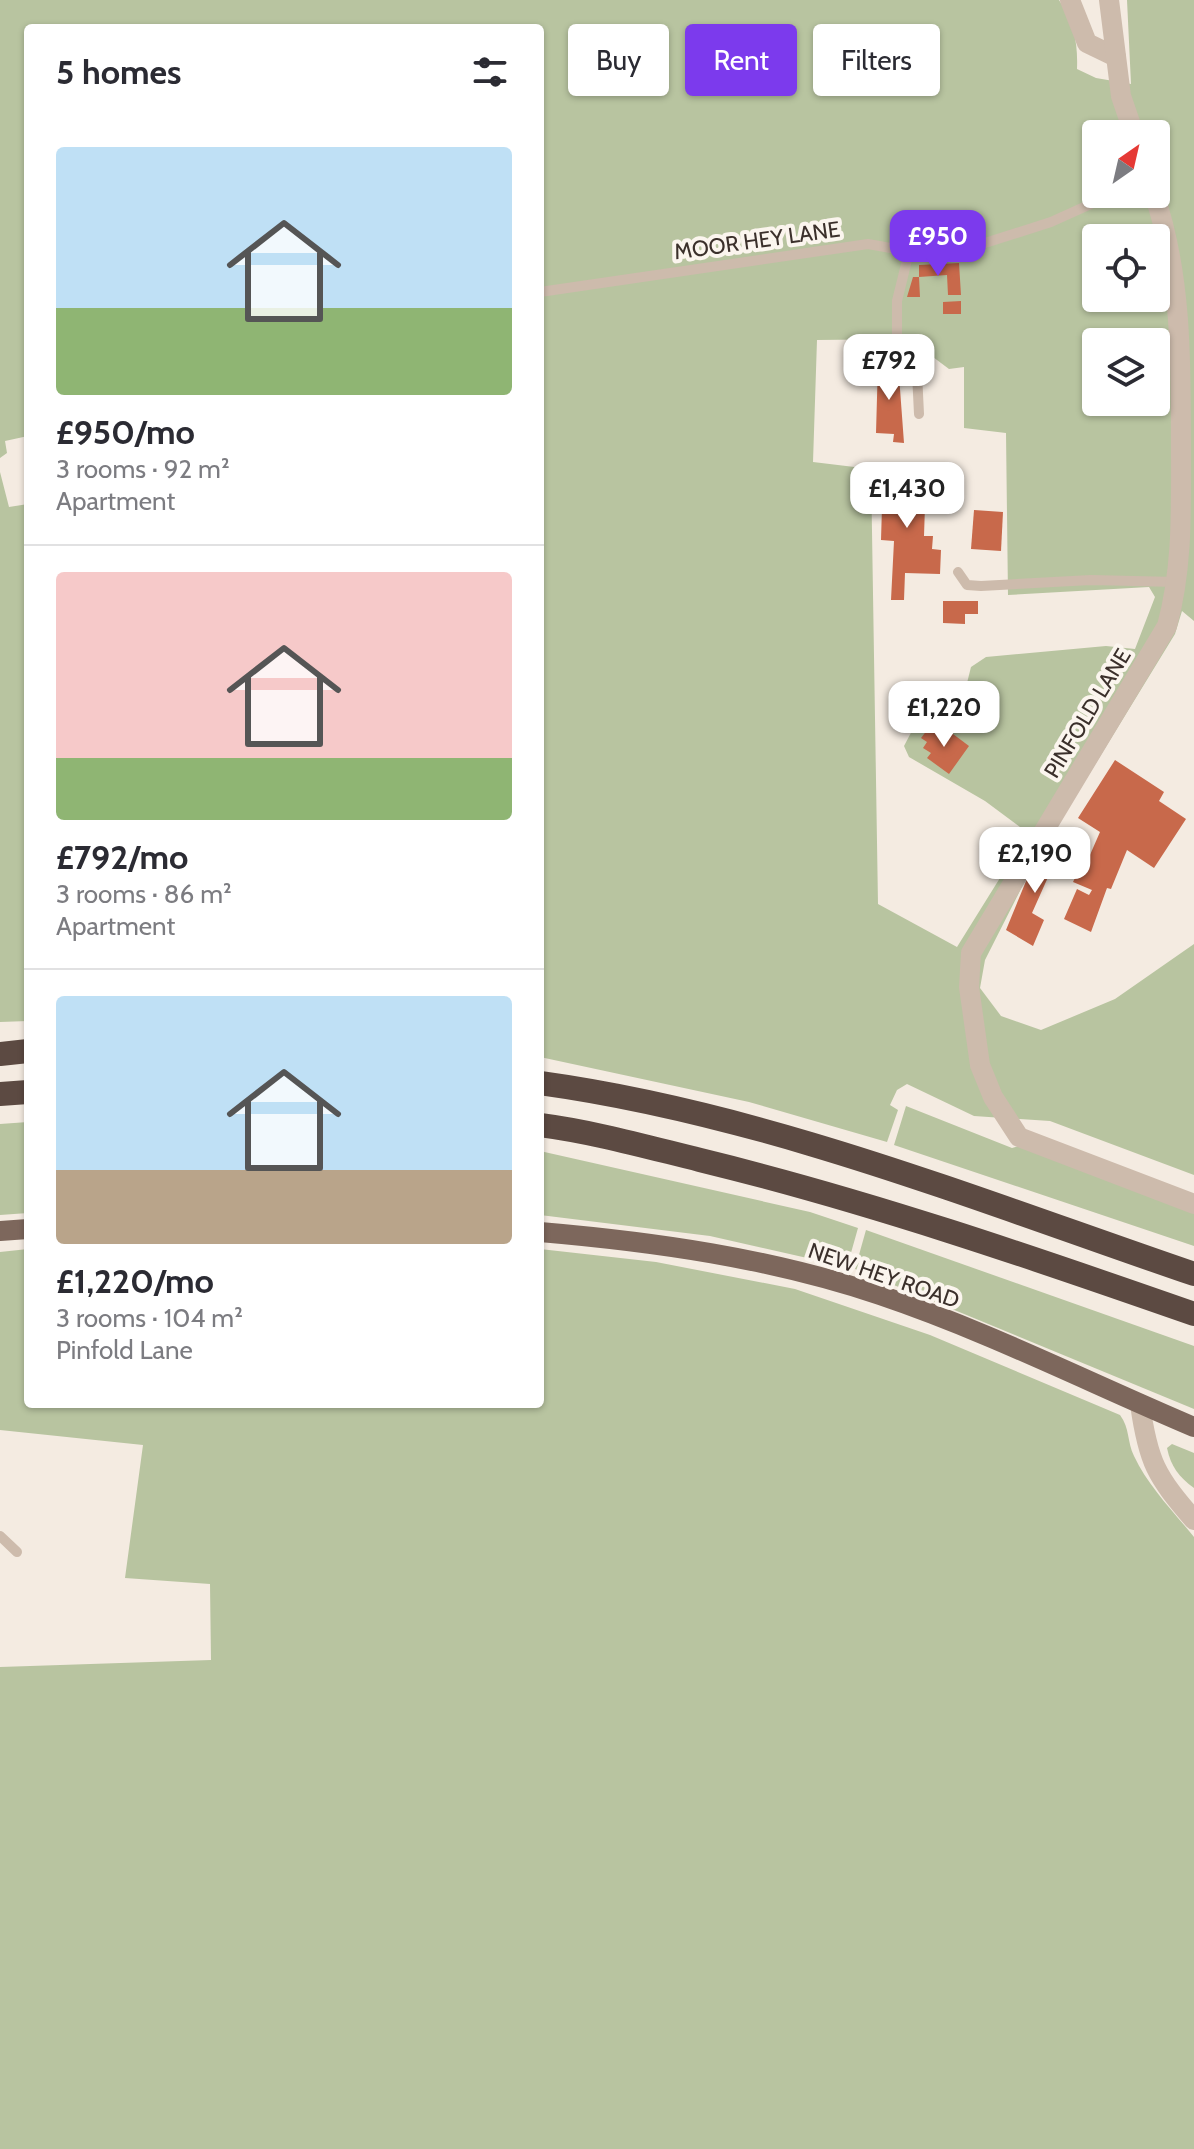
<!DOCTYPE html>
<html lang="en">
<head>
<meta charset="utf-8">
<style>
  :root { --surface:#fff; --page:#f7f7f7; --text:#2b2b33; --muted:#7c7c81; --line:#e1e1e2; --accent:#7c3aed }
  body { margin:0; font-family:Cabin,sans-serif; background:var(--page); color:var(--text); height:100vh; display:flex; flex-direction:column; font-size:30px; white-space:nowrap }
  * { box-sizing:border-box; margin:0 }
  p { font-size:26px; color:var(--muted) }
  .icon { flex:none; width:44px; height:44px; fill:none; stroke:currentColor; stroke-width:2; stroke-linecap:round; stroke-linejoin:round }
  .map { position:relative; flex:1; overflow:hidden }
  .drawer { position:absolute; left:24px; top:24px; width:520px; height:1384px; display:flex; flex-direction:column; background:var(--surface); border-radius:8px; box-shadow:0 2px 6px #0004 }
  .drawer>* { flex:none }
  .top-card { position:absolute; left:568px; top:24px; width:506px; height:72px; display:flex; gap:16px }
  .needle { width:52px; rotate:34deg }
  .buttons { position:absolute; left:1082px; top:120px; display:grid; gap:16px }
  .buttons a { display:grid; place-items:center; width:88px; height:88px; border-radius:8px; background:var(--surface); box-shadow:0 2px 6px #0004; font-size:40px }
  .price { position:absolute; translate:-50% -68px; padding:0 18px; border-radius:16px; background:#fff; color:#222; font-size:26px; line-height:52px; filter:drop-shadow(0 2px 4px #0008) }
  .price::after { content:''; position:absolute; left:50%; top:48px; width:24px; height:18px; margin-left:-12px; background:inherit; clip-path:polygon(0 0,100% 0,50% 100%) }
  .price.active { background:var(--accent); color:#fff }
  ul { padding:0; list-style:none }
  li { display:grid; align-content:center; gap:16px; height:424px; padding:0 32px }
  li+li { border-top:2px solid var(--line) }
  li span { display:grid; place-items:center; height:248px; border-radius:8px; color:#555 }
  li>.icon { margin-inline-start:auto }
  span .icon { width:144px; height:144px; fill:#fffc; stroke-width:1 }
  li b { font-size:34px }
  h2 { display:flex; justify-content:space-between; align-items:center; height:96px; padding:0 32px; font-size:34px }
  .tag { padding:0 28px; border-radius:8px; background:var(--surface); box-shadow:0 2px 6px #0004; font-size:28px; line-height:72px }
  .tag.active { background:var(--accent); color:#fff }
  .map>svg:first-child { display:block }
  .green { fill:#b8c4a0; fill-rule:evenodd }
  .building { fill:#c8694b }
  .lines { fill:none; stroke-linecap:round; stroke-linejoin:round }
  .lane { stroke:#cdbbac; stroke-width:10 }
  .street { stroke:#cdbbac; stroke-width:20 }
  .primary { stroke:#7d675c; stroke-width:20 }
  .highway { stroke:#5c4a42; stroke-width:24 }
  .labels { text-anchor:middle; stroke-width:8; stroke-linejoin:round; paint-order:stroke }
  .street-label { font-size:22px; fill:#3b302b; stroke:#fbf5ee }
</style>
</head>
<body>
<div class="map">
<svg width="1194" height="2149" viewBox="0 0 1194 2149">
  <rect width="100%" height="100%" fill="#f4ebe1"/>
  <!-- green -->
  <g class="green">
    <path d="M 0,0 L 1059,0 C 1074,22 1078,43 1077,69 L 1096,78 L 1131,84 L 1127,0 L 1194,0 L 1194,621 L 1182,611 L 1175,634 L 1031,869 L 985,960 L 980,988 L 1001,1016 L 1041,1030 L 1115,999 L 1194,944 L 1194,1175 L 1050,1121 L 974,1116 L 907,1084 L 897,1090 L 890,1105 L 898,1110 L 887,1142 L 749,1102 L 540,1057 L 540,28 L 28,28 L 28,436 L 5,441 L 7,453 L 0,458 ZM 1096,134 L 1156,134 L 1156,194 L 1096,194 ZM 1096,238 L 1156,238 L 1156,298 L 1096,298 ZM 909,339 L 949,369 L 964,367 L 964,428 L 1006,433 L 1008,595 L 1149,587 L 1155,597 L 1135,649 L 1106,646 L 986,657 L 971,667 L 966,687 L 945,710 L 927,713 L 914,727 L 904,746 L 909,757 L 985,801 L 1028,833 L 957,947 L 878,904 L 871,469 L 813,462 L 817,340 ZM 1096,342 L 1156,342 L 1156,402 L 1096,402 Z"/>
    <path d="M 0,472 L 9,507 L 28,504 L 28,1021 L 0,1022 Z"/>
    <path d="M 906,1106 L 1012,1148 L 1023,1145 L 1194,1212 L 1194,1246 L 894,1145 Z"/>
    <path d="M 28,1122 L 28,1213 L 0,1215 L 0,1124 Z"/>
    <path d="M 540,1151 L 810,1212 L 858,1228 L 847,1267 L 710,1236 L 540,1215 Z"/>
    <path d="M 866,1230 L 1194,1346 L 1194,1409 L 855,1269 Z"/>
    <path d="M 28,1249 L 28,1404 L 540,1404 L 540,1249 L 656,1262 L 795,1289 L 930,1335 L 1120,1415 C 1130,1428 1127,1442 1134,1456 C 1148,1486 1173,1511 1194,1537 L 1194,2149 L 0,2149 L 0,1667 L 211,1660 L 210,1584 L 125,1578 L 143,1445 L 0,1430 L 0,1252 Z"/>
    <path d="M 1172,1444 L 1194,1453 L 1194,1488 C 1179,1477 1171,1467 1167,1448 Z"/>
  </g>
  <!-- building -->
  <g class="building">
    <path d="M 959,263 L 961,295 L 948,295 L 947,275 L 919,277 L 920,297 L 907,297 L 913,277 L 919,277 L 919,265 Z"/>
    <path d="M 961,301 L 961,314 L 943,314 L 943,302 Z"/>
    <path d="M 878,362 L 898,362 L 904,443 L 893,442 L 894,434 L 876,433 Z"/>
    <path d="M 883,474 L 926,476 L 924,536 L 933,536 L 932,549 L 941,550 L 940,574 L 905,573 L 904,600 L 891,600 L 894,541 L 881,540 Z"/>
    <path d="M 974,510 L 1003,512 L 1001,551 L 971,549 Z"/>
    <path d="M 943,601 L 978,601 L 978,614 L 965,614 L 965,624 L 943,623 Z"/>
    <path d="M 931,725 L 945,736 L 949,731 L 969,746 L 949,774 L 927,758 L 931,753 L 923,748 L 927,742 L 921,738 Z"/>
    <path d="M 1115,760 L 1164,792 L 1159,801 L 1186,819 L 1154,868 L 1127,850 L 1111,889 L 1107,888 L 1091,932 L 1064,919 L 1077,889 L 1089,895 L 1092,890 L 1073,882 L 1082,863 L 1086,864 L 1100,832 L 1078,818 Z"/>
    <path d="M 1049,843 L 1059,848 L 1057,853 L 1072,860 L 1066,873 L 1053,866 L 1032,913 L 1044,920 L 1033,946 L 1006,930 L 1031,869 Z"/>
  </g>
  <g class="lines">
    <!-- lane -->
    <g class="lane">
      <path d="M 909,252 L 897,301 L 897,336 L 917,373 L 919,414"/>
      <path d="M 540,292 L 868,244 L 941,257 L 1051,222 L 1113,194"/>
      <path d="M 958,572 L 967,585 L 981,586 L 1091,580 L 1177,582"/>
      <path d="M 0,1536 L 17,1552"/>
    </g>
    <!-- street -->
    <g class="street">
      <path d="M 1070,0 L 1087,43 L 1116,57"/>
      <path d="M 1109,0 L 1121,96 L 1134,134"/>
      <path d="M 1154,194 C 1182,275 1181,364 1181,449 C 1181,509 1183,567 1167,626 L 971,953 L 969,987 L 980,1065 L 993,1097 L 1019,1137 L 1194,1204"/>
      <path d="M 1140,1404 C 1148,1462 1156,1476 1194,1520"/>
    </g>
    <!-- primary -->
    <g class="primary">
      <path d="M 0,1231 L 28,1229"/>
      <path d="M 540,1232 C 656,1242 769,1258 880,1295 C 987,1331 1090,1383 1194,1427"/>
    </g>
    <!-- highway -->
    <g class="highway">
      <path d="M 0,1054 L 28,1051"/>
      <path d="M 540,1083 C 765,1114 980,1201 1194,1274"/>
      <path d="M 0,1094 L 28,1092"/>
      <path d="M 540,1125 C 594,1132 647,1147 700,1160 C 868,1201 1031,1257 1194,1314"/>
    </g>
  </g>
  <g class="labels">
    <!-- street labels -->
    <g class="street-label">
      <text transform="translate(757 240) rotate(-8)" y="8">MOOR HEY LANE</text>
      <text transform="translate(1087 713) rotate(-59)" y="8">PINFOLD LANE</text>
      <text transform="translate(884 1275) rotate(19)" y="8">NEW HEY ROAD</text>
    </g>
  </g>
</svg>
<div class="buttons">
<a><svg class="needle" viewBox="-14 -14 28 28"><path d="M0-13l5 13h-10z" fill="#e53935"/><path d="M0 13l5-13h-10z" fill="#7c7c81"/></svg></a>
<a><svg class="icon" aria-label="locate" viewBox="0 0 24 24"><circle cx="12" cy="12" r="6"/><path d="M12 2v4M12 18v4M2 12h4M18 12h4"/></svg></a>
<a><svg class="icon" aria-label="layers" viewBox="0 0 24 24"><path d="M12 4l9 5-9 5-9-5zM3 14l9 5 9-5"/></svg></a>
</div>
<b class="price active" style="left:938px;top:278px">£950</b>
<b class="price" style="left:889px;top:402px">£792</b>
<b class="price" style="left:907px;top:530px">£1,430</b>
<b class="price" style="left:944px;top:749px">£1,220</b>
<b class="price" style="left:1035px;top:895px">£2,190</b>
<div class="top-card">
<a class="tag">Buy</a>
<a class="tag active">Rent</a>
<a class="tag">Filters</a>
</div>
<section class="drawer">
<h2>5 homes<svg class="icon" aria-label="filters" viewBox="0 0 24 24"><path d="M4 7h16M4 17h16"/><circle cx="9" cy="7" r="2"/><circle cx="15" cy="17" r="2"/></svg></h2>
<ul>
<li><span style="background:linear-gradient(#bfe0f5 65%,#8fb573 0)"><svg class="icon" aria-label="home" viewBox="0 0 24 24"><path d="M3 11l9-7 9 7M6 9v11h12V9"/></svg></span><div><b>£950/mo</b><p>3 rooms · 92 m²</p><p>Apartment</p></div></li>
<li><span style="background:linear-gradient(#f6c9c9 75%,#8fb573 0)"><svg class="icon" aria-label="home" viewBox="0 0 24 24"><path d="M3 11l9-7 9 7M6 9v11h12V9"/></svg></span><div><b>£792/mo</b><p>3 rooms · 86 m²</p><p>Apartment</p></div></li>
<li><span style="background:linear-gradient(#bfe0f5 70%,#b9a48a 0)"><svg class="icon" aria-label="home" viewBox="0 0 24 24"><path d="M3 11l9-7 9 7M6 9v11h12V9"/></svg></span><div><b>£1,220/mo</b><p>3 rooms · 104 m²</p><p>Pinfold Lane</p></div></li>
</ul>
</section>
</div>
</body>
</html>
